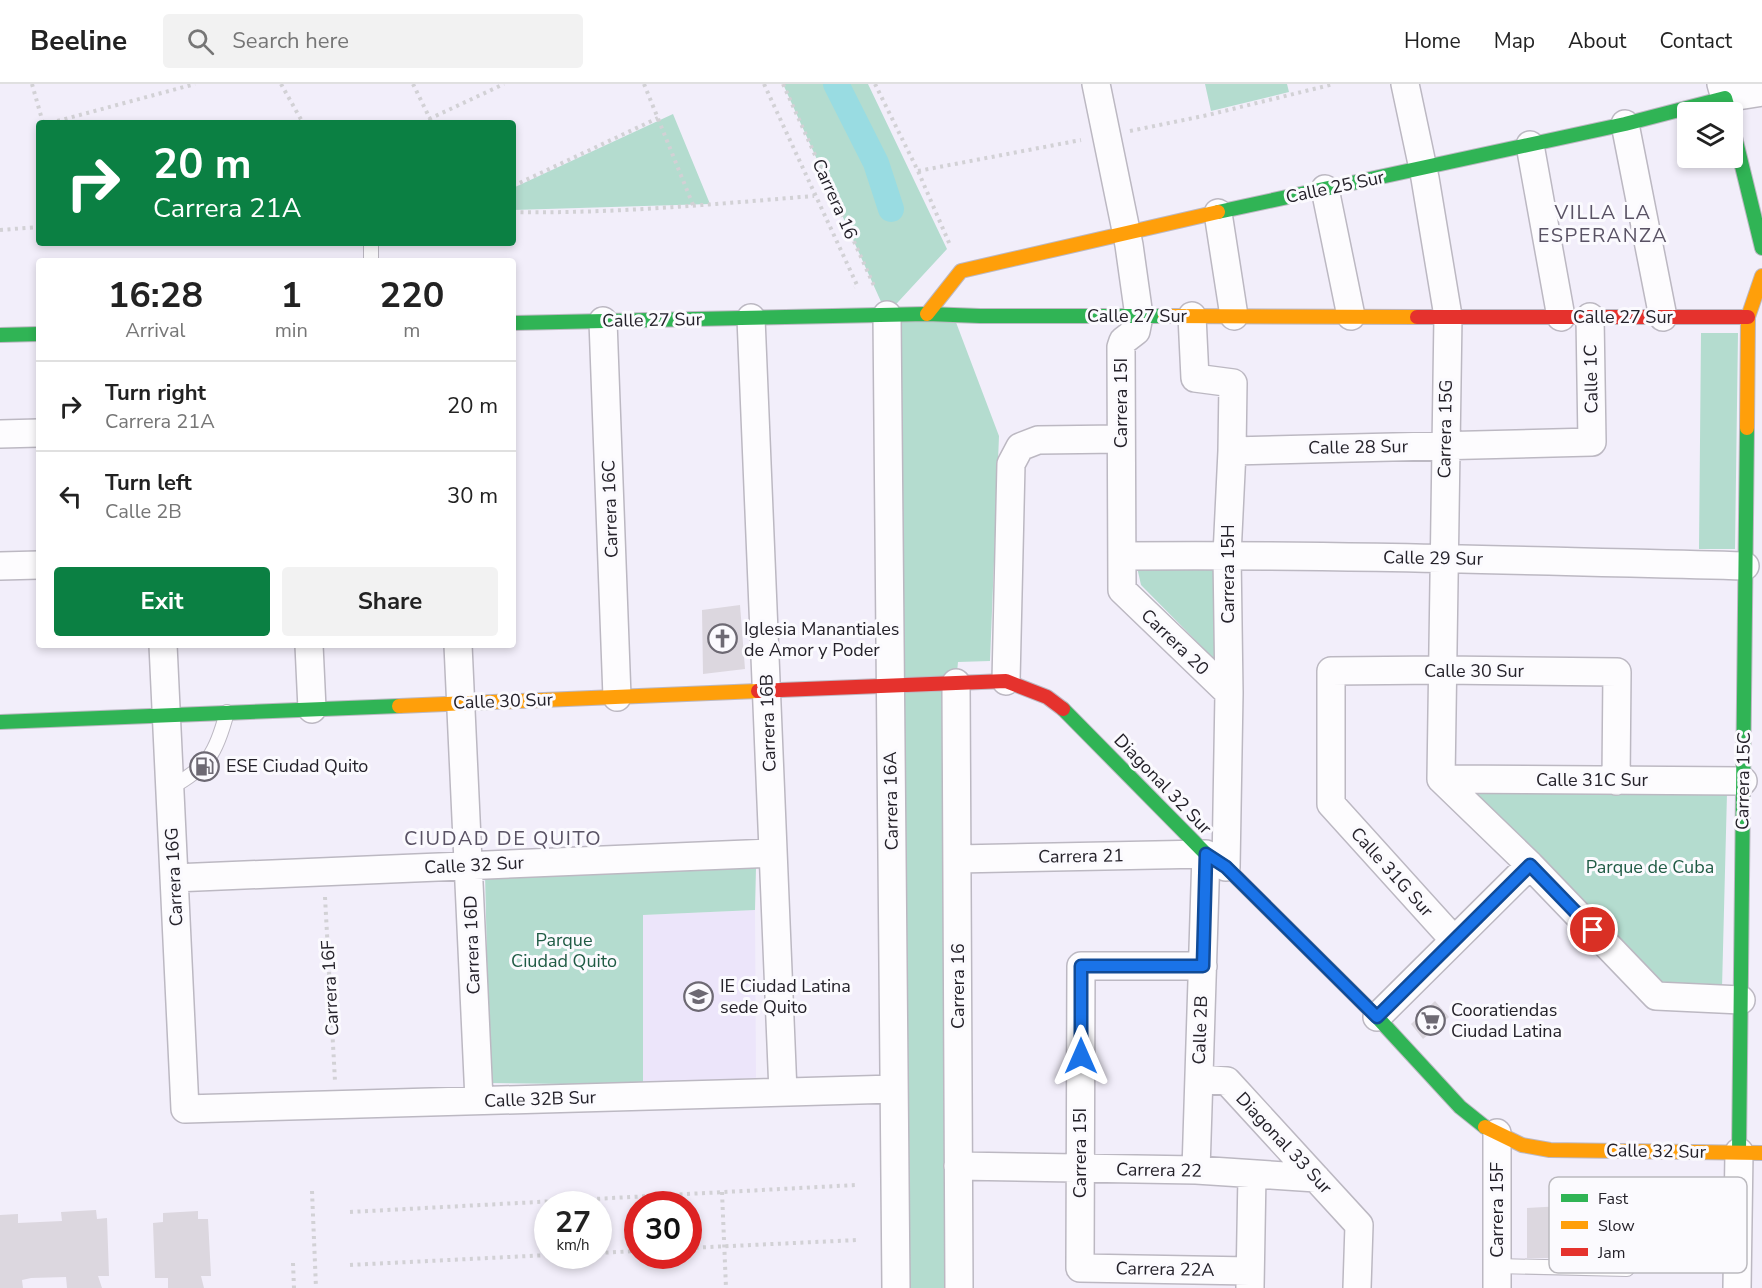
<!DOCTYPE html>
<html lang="en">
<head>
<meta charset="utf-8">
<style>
	:root { --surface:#fff; --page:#f2f2f2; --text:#222; --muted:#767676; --line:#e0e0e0; --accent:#0b8043 }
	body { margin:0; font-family:"Nunito Sans",sans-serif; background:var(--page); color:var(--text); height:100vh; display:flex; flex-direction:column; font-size:22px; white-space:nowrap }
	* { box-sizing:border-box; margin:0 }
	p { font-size:20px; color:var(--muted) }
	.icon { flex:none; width:33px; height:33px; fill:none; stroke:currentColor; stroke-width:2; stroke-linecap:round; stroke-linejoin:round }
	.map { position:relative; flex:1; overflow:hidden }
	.side { position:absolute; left:36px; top:174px; width:480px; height:390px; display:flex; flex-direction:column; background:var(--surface); border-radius:6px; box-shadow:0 3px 9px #0003 }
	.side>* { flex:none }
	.top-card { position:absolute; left:36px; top:36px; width:480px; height:126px; border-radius:6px; box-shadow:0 3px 9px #0003; background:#0b8043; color:#fff; overflow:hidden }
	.controls { position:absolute; left:1677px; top:18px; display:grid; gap:12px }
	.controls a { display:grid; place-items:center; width:66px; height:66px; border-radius:6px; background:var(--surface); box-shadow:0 3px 9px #0003; font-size:30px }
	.speed { position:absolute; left:534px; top:1107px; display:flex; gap:12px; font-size:30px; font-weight:700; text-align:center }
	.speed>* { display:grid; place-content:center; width:78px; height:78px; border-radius:50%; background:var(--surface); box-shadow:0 3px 9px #0003; line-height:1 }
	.speed small { font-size:15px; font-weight:400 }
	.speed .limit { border:9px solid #d22; background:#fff; color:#111 }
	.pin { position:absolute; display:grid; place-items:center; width:51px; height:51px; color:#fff; margin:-26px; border:3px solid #fff; border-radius:50%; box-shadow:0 2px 6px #0007 }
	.me { position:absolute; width:66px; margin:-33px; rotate:0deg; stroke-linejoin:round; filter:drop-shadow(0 0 4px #0008) }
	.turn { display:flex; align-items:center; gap:21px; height:126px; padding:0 18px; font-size:27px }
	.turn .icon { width:78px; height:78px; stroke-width:2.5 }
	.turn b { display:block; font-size:42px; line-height:51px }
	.eta { display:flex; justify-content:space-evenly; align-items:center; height:102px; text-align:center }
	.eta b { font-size:36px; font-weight:700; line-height:42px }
	.cta { display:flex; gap:12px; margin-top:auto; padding:12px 18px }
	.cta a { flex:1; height:69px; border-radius:6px; background:var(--accent); color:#fff; font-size:24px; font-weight:700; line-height:69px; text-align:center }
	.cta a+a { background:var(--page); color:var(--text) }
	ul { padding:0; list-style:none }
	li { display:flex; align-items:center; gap:18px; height:90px; padding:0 18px; border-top:2px solid var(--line) }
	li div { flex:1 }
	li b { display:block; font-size:22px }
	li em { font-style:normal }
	header { display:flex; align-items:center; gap:36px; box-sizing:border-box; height:84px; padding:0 30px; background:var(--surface); border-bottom:2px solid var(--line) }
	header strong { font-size:28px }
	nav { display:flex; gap:33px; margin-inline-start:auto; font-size:21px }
	.search { width:420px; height:54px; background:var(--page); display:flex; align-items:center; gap:15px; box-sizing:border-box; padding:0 21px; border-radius:6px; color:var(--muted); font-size:22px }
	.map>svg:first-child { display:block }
	.built { fill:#ece5fa }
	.green { fill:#b4dccf }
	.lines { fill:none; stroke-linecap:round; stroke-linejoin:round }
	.canal { stroke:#99dce2; stroke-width:26 }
	.building { fill:#dcd7df }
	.lane-casing { stroke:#bcb8c2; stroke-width:16 }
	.street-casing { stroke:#bcb8c2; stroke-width:30 }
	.fast-casing { stroke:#bcb8c2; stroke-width:16 }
	.slow-casing { stroke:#bcb8c2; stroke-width:16 }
	.jam-casing { stroke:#bcb8c2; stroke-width:16 }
	.path { stroke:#d2d1d5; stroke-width:4; stroke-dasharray:3 4.5; stroke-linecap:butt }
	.lane { stroke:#fdfcfe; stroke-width:14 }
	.street { stroke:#fdfcfe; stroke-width:27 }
	.fast { stroke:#30b455; stroke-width:14 }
	.slow { stroke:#ff9f0a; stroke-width:14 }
	.jam { stroke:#e5322d; stroke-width:14 }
	.route-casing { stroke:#114b97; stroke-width:15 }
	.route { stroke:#1a73e8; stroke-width:10 }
	.labels { text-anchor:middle; stroke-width:6; stroke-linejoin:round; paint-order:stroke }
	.street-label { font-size:18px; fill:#25222a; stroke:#fbfafe }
	.poi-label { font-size:18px; fill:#25222a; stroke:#fbfafe; text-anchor:start }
	.park-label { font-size:18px; fill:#1f5b44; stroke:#fbfafe }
	.neighbourhood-label { font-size:20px; letter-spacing:1.5px; fill:#595264; stroke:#fbfafe }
	.key { fill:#fbfafe; stroke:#bbb9be; stroke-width:1.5 }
	.key-label { font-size:16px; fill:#25222a }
</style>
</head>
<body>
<header>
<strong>Beeline</strong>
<div class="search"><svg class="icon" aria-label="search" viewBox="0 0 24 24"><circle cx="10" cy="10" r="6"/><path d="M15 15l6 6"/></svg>Search here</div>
<nav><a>Home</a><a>Map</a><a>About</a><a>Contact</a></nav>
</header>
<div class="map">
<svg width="1762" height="1204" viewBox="0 0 1762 1204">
	<rect width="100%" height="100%" fill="#f2eefa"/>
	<path class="built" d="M 755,826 L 756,994 L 643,1001 L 643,831 Z"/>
	<path class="green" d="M 783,0 L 868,0 L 947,165 L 887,230 L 954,233 L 999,352 L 990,577 L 958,578 L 956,599 L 959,1204 L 903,1204 L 887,231 Z
		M 1205,0 L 1287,0 L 1289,8 L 1211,27 Z
		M 673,30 L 710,120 L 513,126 L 513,104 Z
		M 1701,249 L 1738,249 L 1735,465 L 1699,465 Z
		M 1137,483 L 1215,485 L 1219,580 L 1141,501 Z
		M 1468,703 L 1727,709 L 1722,904 L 1662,904 Z
		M 756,784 L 755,826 L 643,831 L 643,1001 L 490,999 L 485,790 Z"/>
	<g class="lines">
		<path class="canal" d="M 836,0 L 876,79 L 891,125"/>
	</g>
	<path class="building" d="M 740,521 L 745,585 L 703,590 L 702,526 Z
		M 1435,917 L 1449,933 L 1423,955 L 1411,940 Z
		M 1663,1101 L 1664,1122 L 1651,1124 L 1645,1174 L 1527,1174 L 1527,1124 L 1614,1119 L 1613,1103 Z
		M 96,1126 L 97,1135 L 107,1134 L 109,1192 L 98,1192 L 102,1204 L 67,1204 L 66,1193 L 31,1194 L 22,1196 L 23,1204 L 0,1204 L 0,1131 L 18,1130 L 18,1139 L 62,1137 L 61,1128 Z
		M 198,1127 L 198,1135 L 208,1135 L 211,1192 L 201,1192 L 204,1204 L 168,1204 L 168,1194 L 155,1194 L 153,1139 L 163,1138 L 163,1129 Z"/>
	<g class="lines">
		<defs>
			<path id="lane" d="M 371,159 L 371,177
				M 170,704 C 208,683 216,670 227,628
				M 1497,1182 L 1627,1185"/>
			<path id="street" d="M 1096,0 L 1129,161 L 1139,232 L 1136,247 L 1123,257 L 1121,263 L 1122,506 L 1229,609
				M 1405,0 L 1425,94 L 1448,232 L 1441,695
				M 1721,0 L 1725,14 L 1762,8
				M 1625,40 L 1663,233
				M 1530,61 L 1561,233
				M 1325,105 L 1351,232
				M 1218,129 L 1234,232
				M 887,231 L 896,1204
				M 1192,232 L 1195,294 L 1233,299 L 1232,367 L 1227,471 L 1229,609 L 1226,783
				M 751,234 L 783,1008
				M 603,237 L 617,613
				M 0,350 L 39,349
				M 1232,367 L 1592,358 L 1590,233
				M 1122,472 C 1330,470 1537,477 1745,482
				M 0,482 L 39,481
				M 163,561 L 185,1025 L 894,1005
				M 309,561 L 312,625
				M 458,561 L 479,1016
				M 1006,597 L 1011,380 L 1020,363 L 1038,356 L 1121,355
				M 956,599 L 959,1204
				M 1441,695 L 1530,781 L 1656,912 L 1741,916
				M 1441,695 L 1743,697
				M 957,775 L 1206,770 L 1196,1086
				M 174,794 L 773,769
				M 1454,856 L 1331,720 L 1331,587 L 1442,586 L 1617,588 L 1616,697
				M 1203,882 L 1081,882 L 1080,1184 L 1250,1187
				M 1377,933 L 1530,781
				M 1199,995 L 1227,997 L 1359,1141 L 1357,1204
				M 1497,1049 L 1497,1204
				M 958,1082 L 1196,1086 L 1316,1094
				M 1250,1203 L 1252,1090
				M 1737,1204 L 1739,1068"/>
			<path id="fast" d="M 1732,41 L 1762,164
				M 1218,128 L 1625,40 L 1725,14 L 1729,28
				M 513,239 L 927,230 L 980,232 L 1165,232
				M 0,251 L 39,250
				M 1063,625 L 1206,770 L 1226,783 L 1377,933 L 1460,1023 L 1485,1043
				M 0,638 L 399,622
				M 1739,1068 L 1747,344"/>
			<path id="slow" d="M 927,230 L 961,187 L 1218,128
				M 1165,232 L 1417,233
				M 1747,344 L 1748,233 L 1762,192
				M 399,622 L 758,607
				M 1485,1043 L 1522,1061 L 1550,1066 L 1762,1069"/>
			<path id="jam" d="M 1417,233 L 1748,233
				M 758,607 L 1006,597 L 1047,613 L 1063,625"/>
		</defs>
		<use href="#lane" class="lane-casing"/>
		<use href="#street" class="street-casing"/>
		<use href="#fast" class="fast-casing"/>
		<use href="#slow" class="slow-casing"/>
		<use href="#jam" class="jam-casing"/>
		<path class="path" d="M 32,0 L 43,39
			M 281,0 L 303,39
			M 413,0 L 432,39
			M 644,0 L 693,121
			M 764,0 L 857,201 L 854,203
			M 783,0 L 875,204
			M 875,0 L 918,87 L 950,161
			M 429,35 L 504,0
			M 50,39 L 195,0
			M 1130,47 L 1208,31 L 1334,0
			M 918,87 L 1081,56
			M 513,102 L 658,34
			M 513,128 C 613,130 714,120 814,112
			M 0,146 L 39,143
			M 325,813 L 335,997
			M 312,1107 L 316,1204
			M 722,1108 L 726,1204
			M 350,1128 L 856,1101
			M 688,1164 L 858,1156
			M 598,1169 L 638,1167
			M 293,1179 L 294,1204
			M 350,1181 L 548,1171"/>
		<use href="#lane" class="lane"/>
		<use href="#street" class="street"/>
		<use href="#fast" class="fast"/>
		<use href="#slow" class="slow"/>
		<use href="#jam" class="jam"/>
	</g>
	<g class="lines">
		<defs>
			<path id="route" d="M 1081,972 L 1081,882 L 1203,882 L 1206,770 L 1226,783 L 1377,933 L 1530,781 L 1593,846"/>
		</defs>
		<use href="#route" class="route-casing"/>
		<use href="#route" class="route"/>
	</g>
	<defs>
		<symbol id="church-ring" viewBox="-11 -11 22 22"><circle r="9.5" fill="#fbfafe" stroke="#6d6973" stroke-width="1.5"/><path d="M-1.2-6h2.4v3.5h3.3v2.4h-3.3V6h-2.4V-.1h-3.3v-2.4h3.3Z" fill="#6d6973"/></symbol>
		<symbol id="fuel-ring" viewBox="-11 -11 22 22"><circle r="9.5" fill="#fbfafe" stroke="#6d6973" stroke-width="1.5"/><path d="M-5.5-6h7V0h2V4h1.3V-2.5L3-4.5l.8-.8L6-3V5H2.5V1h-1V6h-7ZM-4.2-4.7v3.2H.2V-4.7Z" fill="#6d6973"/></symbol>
		<symbol id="school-ring" viewBox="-11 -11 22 22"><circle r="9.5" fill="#fbfafe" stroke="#6d6973" stroke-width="1.5"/><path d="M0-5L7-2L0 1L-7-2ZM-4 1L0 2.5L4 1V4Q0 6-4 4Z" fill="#6d6973"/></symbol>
		<symbol id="supermarket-ring" viewBox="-11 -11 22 22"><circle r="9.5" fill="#fbfafe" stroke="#6d6973" stroke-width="1.5"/><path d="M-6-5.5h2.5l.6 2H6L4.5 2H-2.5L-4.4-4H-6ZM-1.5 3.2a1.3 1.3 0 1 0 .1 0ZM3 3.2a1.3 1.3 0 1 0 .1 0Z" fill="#6d6973"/></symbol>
	</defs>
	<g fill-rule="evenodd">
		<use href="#church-ring" x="706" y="538" width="33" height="33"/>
		<use href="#fuel-ring" x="188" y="666" width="33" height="33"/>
		<use href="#school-ring" x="682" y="896" width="33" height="33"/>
		<use href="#supermarket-ring" x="1414" y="920" width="33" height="33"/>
	</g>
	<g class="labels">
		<g class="street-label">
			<text transform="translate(1335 103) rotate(-12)" y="6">Calle 25 Sur</text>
			<text transform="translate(835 115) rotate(66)" y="6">Carrera 16</text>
			<text x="1137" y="238">Calle 27 Sur</text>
			<text x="1623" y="239">Calle 27 Sur</text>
			<text transform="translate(652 236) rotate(-1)" y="6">Calle 27 Sur</text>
			<text transform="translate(1591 295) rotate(-91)" y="6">Calle 1C</text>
			<text transform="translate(1121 319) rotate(-90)" y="6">Carrera 15I</text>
			<text transform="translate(1445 345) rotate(-89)" y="6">Carrera 15G</text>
			<text transform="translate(1358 363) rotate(-1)" y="6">Calle 28 Sur</text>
			<text transform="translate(610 425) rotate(-92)" y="6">Carrera 16C</text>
			<text transform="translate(1433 474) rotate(1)" y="6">Calle 29 Sur</text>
			<text transform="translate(1228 490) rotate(-90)" y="6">Carrera 15H</text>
			<text transform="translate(1175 558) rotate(44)" y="6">Carrera 20</text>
			<text x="1474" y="593">Calle 30 Sur</text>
			<text transform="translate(503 617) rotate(-2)" y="6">Calle 30 Sur</text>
			<text transform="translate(768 639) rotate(-92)" y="6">Carrera 16B</text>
			<text x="1592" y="702">Calle 31C Sur</text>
			<text transform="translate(1743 697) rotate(-89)" y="6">Carrera 15C</text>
			<text transform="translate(1163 700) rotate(46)" y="6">Diagonal 32 Sur</text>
			<text transform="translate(891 717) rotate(-91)" y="6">Carrera 16A</text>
			<text transform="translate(1081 772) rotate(-1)" y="6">Carrera 21</text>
			<text transform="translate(474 781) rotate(-3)" y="6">Calle 32 Sur</text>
			<text transform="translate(1392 788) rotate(48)" y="6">Calle 31G Sur</text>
			<text transform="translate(174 793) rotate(-93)" y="6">Carrera 16G</text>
			<text transform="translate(472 861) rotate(-92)" y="6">Carrera 16D</text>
			<text transform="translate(958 902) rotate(-90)" y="6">Carrera 16</text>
			<text transform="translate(330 904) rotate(-93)" y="6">Carrera 16F</text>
			<text transform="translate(1200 946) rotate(-88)" y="6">Calle 2B</text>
			<text transform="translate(540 1015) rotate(-2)" y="6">Calle 32B Sur</text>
			<text transform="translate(1284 1059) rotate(47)" y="6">Diagonal 33 Sur</text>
			<text transform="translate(1656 1067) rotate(1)" y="6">Calle 32 Sur</text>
			<text transform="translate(1080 1069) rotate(-90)" y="6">Carrera 15I</text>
			<text transform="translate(1159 1086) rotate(1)" y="6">Carrera 22</text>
			<text transform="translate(1497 1126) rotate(-90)" y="6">Carrera 15F</text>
			<text transform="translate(1165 1185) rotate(1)" y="6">Carrera 22A</text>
		</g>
		<g class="poi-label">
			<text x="744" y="551">Iglesia Manantiales<tspan x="744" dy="21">de Amor y Poder</tspan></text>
			<text x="226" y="688">ESE Ciudad Quito</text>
			<text x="720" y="908">IE Ciudad Latina<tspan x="720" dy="21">sede Quito</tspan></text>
			<text x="1451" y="932">Cooratiendas<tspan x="1451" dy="21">Ciudad Latina</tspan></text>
		</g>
		<g class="park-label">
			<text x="1650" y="789">Parque de Cuba</text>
			<text x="564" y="862">Parque<tspan x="564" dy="21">Ciudad Quito</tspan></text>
		</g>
		<g class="neighbourhood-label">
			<text x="1603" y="135">VILLA LA<tspan x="1603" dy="23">ESPERANZA</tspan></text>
			<text x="503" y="761">CIUDAD DE QUITO</text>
		</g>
	</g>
	<rect x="1549" y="1093" width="198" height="96" rx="9" class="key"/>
	<rect x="1561" y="1110" width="27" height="8" fill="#30b455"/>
	<rect x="1561" y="1137" width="27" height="8" fill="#ff9f0a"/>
	<rect x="1561" y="1164" width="27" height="8" fill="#e5322d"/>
	<g class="key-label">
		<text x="1598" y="1120">Fast</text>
		<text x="1598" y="1147">Slow</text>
		<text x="1598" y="1174">Jam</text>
	</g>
</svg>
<div class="controls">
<a><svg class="icon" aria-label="layers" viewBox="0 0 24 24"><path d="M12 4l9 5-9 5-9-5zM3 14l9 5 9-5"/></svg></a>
</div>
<div class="speed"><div>27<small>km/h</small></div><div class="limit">30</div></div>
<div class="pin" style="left:1593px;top:846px;background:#d93025"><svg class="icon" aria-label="arrive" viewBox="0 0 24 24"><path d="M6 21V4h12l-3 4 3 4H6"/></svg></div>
<svg class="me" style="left:1081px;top:972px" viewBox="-20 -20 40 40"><path d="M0-17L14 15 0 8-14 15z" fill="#1a73e8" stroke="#fff" stroke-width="4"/></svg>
<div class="top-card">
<div class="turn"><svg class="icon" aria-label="right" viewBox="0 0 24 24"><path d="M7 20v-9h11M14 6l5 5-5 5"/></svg><div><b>20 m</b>Carrera 21A</div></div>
</div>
<section class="side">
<div class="eta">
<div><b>16:28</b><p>Arrival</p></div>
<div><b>1</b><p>min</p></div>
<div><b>220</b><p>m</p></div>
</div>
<ul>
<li><svg class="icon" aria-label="right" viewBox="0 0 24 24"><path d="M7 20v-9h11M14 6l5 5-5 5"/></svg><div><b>Turn right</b><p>Carrera 21A</p></div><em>20 m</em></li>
<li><svg class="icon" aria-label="left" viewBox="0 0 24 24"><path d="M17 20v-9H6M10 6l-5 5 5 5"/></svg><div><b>Turn left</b><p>Calle 2B</p></div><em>30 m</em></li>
</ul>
<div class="cta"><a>Exit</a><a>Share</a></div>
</section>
</div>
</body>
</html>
